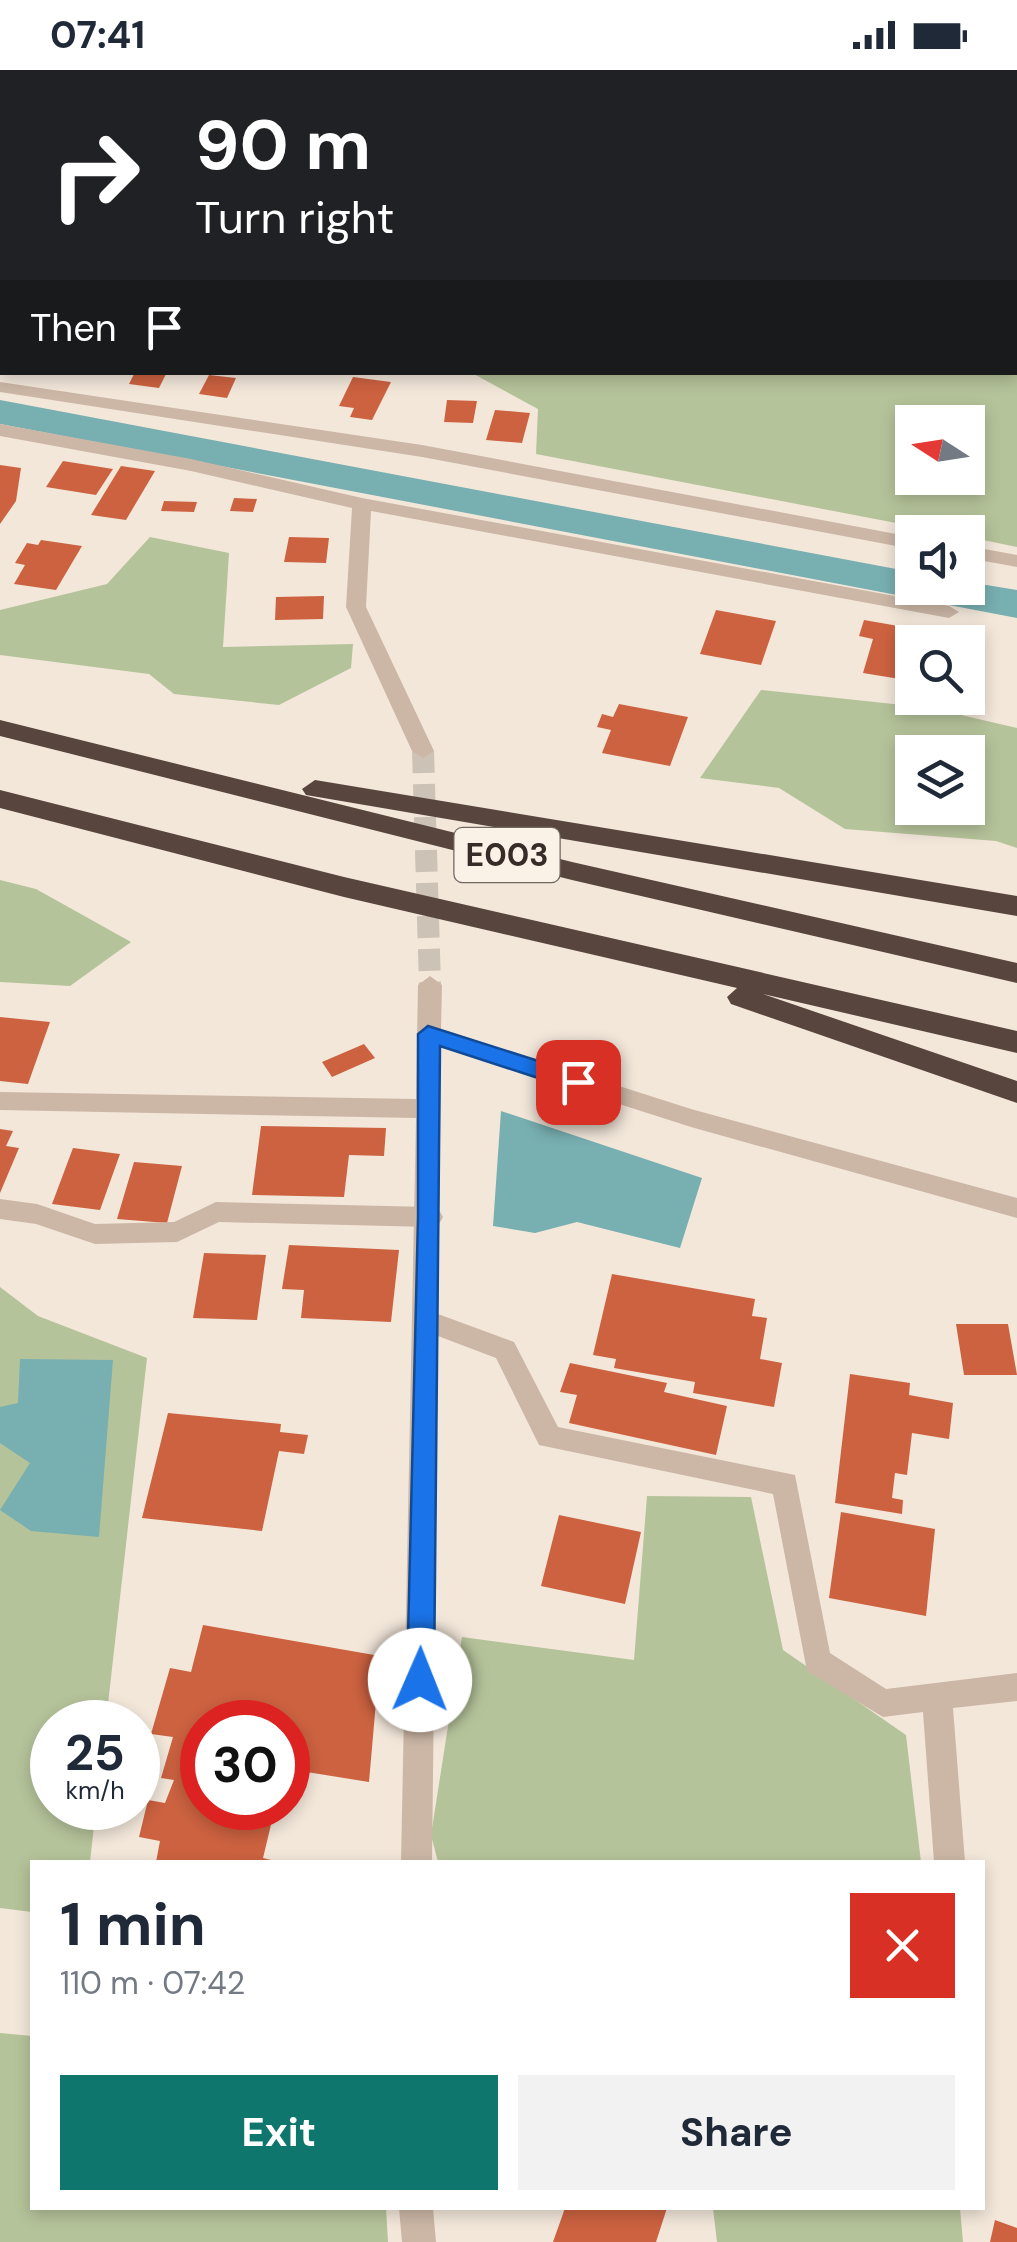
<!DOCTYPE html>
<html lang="en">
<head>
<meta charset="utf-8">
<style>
	:root { --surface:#fff; --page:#f2f2f3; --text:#1f2937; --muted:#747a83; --accent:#0f766e }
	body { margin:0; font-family:"DM Sans",sans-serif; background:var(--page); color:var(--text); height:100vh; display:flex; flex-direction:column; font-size:38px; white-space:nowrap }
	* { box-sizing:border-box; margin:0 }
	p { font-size:32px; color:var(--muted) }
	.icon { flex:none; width:55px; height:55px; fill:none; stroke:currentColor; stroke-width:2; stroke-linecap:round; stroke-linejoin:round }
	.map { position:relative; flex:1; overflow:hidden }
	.side { position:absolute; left:30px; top:1790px; width:955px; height:350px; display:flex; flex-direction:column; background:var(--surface); border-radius:0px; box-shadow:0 5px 15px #0003 }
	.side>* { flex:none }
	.banner { position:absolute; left:0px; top:0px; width:1018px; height:305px; box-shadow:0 5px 15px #0003; background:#202124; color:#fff; overflow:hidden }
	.needle { width:65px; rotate:282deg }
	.fabs { position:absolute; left:895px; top:335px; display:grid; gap:20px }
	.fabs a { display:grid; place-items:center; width:90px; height:90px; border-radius:0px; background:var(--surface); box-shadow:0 5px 15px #0003; font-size:50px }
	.speed { position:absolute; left:30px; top:1630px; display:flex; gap:20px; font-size:50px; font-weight:700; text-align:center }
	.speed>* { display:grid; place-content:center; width:130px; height:130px; border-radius:50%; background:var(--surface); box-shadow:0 5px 15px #0003; line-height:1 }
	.speed small { font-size:25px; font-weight:400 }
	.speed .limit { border:15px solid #d22; background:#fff; color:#111 }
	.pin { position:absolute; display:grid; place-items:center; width:85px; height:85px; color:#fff; margin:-42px; border-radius:20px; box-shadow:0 5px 15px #0006 }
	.me { position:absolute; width:110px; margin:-55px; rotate:1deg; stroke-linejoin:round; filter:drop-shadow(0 0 8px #0008) }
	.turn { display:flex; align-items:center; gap:35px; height:210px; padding:0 30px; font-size:45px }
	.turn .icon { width:130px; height:130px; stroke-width:2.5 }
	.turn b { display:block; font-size:70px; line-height:85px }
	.then { display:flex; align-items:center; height:95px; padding:0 30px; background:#0003; gap:20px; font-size:38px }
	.round { display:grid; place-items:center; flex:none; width:105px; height:105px; border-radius:0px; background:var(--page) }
	.head { display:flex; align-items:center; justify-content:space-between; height:170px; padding:0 30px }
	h1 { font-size:60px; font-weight:700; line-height:75px }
	.cta { display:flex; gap:20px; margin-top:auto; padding:20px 30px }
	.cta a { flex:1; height:115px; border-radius:0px; background:var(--accent); color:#fff; font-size:40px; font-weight:700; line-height:115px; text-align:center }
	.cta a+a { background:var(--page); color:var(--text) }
	.status { display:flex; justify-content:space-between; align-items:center; height:70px; padding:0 50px; background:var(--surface); direction:ltr }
	.status svg { height:28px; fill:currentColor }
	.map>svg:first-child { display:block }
	.green { fill:#b5c39a; fill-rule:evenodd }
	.water { fill:#78afb1 }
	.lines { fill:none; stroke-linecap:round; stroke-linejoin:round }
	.canal { fill:#78afb1; fill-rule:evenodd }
	.building { fill:#cc6240 }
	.minor-tunnel { stroke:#cdc2b6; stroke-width:22; stroke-dasharray:22 11; stroke-linecap:butt }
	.service { fill:#ccb7a6; fill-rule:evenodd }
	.minor { fill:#ccb7a6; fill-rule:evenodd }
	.motorway { fill:#58463e; fill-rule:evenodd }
	.route { fill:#1a73e8; stroke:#114b97; stroke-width:2.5 }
	.labels { text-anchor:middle; stroke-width:8; stroke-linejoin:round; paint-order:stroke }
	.shield { fill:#faf1e7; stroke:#726761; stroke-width:2.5 }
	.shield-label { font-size:32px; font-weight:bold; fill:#372c27 }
</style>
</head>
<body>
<div class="status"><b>07:41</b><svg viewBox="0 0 49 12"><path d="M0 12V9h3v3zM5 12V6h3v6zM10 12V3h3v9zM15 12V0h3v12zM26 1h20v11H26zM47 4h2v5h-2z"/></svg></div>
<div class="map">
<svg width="1017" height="2172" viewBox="0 0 1017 2172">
	<rect width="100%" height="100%" fill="#f3e7da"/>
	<path class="green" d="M 629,0 L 1017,0 L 1017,477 L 968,467 L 968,462 L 943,462 L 536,384 L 538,339 L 472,303 L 1015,302 L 1015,2 ZM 968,352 L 968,408 L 912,408 L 912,352 Z
		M 150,467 L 229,483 L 223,577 L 353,574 L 351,598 L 279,635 L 174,624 L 149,604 L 0,585 L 0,540 L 107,514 Z
		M 761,620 L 931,638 L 1017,658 L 1017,778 L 996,771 L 845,759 L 779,718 L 700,708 ZM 968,682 L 968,738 L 912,738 L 912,682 Z
		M 0,810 L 36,819 L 131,872 L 70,916 L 0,912 Z
		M 0,1217 L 38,1246 L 147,1288 L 106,1652 L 52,1652 L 52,1738 L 96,1738 L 90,1792 L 32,1792 L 32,1842 L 0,1838 Z
		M 647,1426 L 751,1427 L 783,1580 L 906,1665 L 921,1792 L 438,1792 L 431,1765 L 462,1567 L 634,1590 Z
		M 0,1963 L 32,1966 L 32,2138 L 386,2138 L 388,2172 L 0,2172 Z
		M 713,2138 L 960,2138 L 963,2172 L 717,2172 Z"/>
	<path class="water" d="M 501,1041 L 702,1108 L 680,1178 L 577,1152 L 535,1163 L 493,1156 Z
		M 20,1289 L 113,1290 L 99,1467 L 31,1461 L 0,1440 L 30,1393 L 0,1373 L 0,1337 L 18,1333 Z"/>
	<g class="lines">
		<path class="canal" d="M 0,330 L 912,502 L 912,518 L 968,518 L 968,512 L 1017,520 L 1017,548 L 0,354 Z"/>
	</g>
	<path class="building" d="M 135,302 L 167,302 L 159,318 L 129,314 Z
		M 209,305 L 236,308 L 227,328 L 199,324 Z
		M 353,307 L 391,312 L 372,350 L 350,347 L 354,338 L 339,336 Z
		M 447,330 L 477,331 L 473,353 L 444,352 Z
		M 495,340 L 530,343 L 522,373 L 486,370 Z
		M 63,391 L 113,399 L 96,425 L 46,417 Z
		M 0,395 L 21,398 L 16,431 L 0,454 Z
		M 121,396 L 155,401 L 126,450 L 91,445 Z
		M 234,428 L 257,429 L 253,442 L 230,441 Z
		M 164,431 L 197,432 L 194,442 L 161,441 Z
		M 289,467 L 329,468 L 326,493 L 284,492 Z
		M 41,470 L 82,476 L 56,520 L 14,514 L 25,495 L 15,493 L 27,473 L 38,475 Z
		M 324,526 L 323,549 L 275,550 L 276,527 Z
		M 716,540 L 776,551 L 761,595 L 700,584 Z
		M 864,550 L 944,564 L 942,572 L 912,572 L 912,611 L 863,603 L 873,569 L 859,566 Z
		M 619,634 L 688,647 L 670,696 L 602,683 L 611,660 L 597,657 L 602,644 L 613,647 Z
		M 0,947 L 50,952 L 28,1014 L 0,1011 Z
		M 364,974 L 375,988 L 332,1007 L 322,992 Z
		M 261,1056 L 386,1058 L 384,1086 L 349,1085 L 344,1127 L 252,1125 Z
		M 0,1059 L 13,1061 L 6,1076 L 19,1078 L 0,1123 Z
		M 73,1078 L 120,1084 L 100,1140 L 52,1134 Z
		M 134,1092 L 182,1096 L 167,1153 L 117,1149 Z
		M 289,1175 L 399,1180 L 391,1252 L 301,1248 L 304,1220 L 282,1219 Z
		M 204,1183 L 266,1185 L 257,1250 L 193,1248 Z
		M 612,1204 L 755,1229 L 752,1246 L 767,1248 L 760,1289 L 782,1293 L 774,1337 L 693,1323 L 695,1312 L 614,1298 L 616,1289 L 593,1285 Z
		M 956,1254 L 1008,1254 L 1017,1305 L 964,1305 Z
		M 570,1293 L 667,1313 L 664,1322 L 727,1336 L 716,1385 L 569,1353 L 577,1325 L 560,1322 Z
		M 850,1304 L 910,1313 L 909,1325 L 953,1333 L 949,1369 L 912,1363 L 907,1405 L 895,1403 L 892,1428 L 903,1430 L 902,1444 L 835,1433 Z
		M 168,1343 L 281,1354 L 280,1362 L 308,1365 L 304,1384 L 279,1381 L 262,1461 L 142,1448 Z
		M 841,1442 L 935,1459 L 926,1546 L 829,1528 Z
		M 559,1445 L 641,1462 L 625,1534 L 541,1516 Z
		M 203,1555 L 380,1586 L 369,1712 L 288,1699 L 288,1652 L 202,1652 L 202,1738 L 275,1738 L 263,1788 L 279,1792 L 156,1792 L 160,1771 L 139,1767 L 148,1730 L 165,1733 L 174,1710 L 161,1708 L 173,1667 L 151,1664 L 170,1598 L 191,1602 Z
		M 565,2138 L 667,2138 L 656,2172 L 553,2172 Z
		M 995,2150 L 1017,2158 L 1017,2172 L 990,2172 Z"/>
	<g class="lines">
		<path class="minor-tunnel" d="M 423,681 L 430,915"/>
		<path class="service" d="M 0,1129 L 37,1134 L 95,1154 L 174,1152 L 216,1132 L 430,1137 L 439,1140 L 443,1147 L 439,1154 L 430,1157 L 219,1152 L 177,1172 L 95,1174 L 36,1154 L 0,1149 Z"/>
		<path class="minor" d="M 0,312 L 422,375 L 912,467 L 912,479 L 422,387 L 0,322 Z
			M 0,354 L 191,389 L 362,428 L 949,536 L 959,542 L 949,548 L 371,441 L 366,537 L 434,681 L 423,688 L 412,681 L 346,537 L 352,438 L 191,401 L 0,366 Z
			M 968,476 L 1017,485 L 1017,497 L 968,488 Z
			M 430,906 L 442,915 L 441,959 L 691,1039 L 1017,1128 L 1017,1148 L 691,1057 L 441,977 L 438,1244 L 514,1272 L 558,1357 L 795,1405 L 830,1583 L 886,1619 L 1017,1603 L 1017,1631 L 953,1638 L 965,1792 L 934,1792 L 923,1642 L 883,1647 L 807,1601 L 773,1424 L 539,1375 L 496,1288 L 438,1266 L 432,1792 L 401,1792 L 416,1048 L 0,1040 L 0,1022 L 416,1029 L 418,915 Z
			M 399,2138 L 433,2138 L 436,2172 L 402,2172 Z"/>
		<path class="motorway" d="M 0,650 L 572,792 L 1017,893 L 1017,913 L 572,810 L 0,666 Z
			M 315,710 L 1017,826 L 1017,846 L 306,725 L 302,719 Z
			M 0,720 L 344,807 L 1017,961 L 1017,983 L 763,924 L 1017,1011 L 1017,1033 L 731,934 L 727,927 L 737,918 L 344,827 L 0,738 Z"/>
	</g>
	<path class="route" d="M 428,956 L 586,1006 L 589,1012 L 578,1021 L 440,976 L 434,1610 L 430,1619 L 420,1623 L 411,1619 L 407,1610 L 418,1147 L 418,964 Z"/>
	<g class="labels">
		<rect class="shield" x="454.5" y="758" width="105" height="54" rx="8"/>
		<g class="shield-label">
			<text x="507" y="796">E003</text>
		</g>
	</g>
</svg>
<div class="fabs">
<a><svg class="needle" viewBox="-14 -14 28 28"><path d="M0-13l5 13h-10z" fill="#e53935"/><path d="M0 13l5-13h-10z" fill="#747a83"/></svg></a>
<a><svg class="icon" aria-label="sound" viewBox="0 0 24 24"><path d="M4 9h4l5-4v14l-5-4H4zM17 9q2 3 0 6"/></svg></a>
<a><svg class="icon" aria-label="search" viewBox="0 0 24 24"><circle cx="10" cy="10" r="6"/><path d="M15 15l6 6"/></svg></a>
<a><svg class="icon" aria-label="layers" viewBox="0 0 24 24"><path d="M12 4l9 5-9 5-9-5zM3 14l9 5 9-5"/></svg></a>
</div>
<div class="speed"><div>25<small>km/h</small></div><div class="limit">30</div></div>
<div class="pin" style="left:578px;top:1012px;background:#d93025"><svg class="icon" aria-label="arrive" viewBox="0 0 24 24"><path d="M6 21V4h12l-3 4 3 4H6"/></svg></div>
<svg class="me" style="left:420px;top:1610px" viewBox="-20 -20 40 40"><circle r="19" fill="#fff"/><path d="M0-13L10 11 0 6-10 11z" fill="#1a73e8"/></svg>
<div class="banner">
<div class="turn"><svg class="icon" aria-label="right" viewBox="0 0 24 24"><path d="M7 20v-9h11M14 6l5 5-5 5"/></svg><div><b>90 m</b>Turn right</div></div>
<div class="then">Then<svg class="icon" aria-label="arrive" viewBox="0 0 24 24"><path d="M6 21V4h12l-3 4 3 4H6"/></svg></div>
</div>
<section class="side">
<div class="head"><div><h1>1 min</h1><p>110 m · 07:42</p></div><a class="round" style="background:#d93025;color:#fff"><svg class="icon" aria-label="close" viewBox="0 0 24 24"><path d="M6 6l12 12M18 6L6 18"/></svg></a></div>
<div class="cta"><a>Exit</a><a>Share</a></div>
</section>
</div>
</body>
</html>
